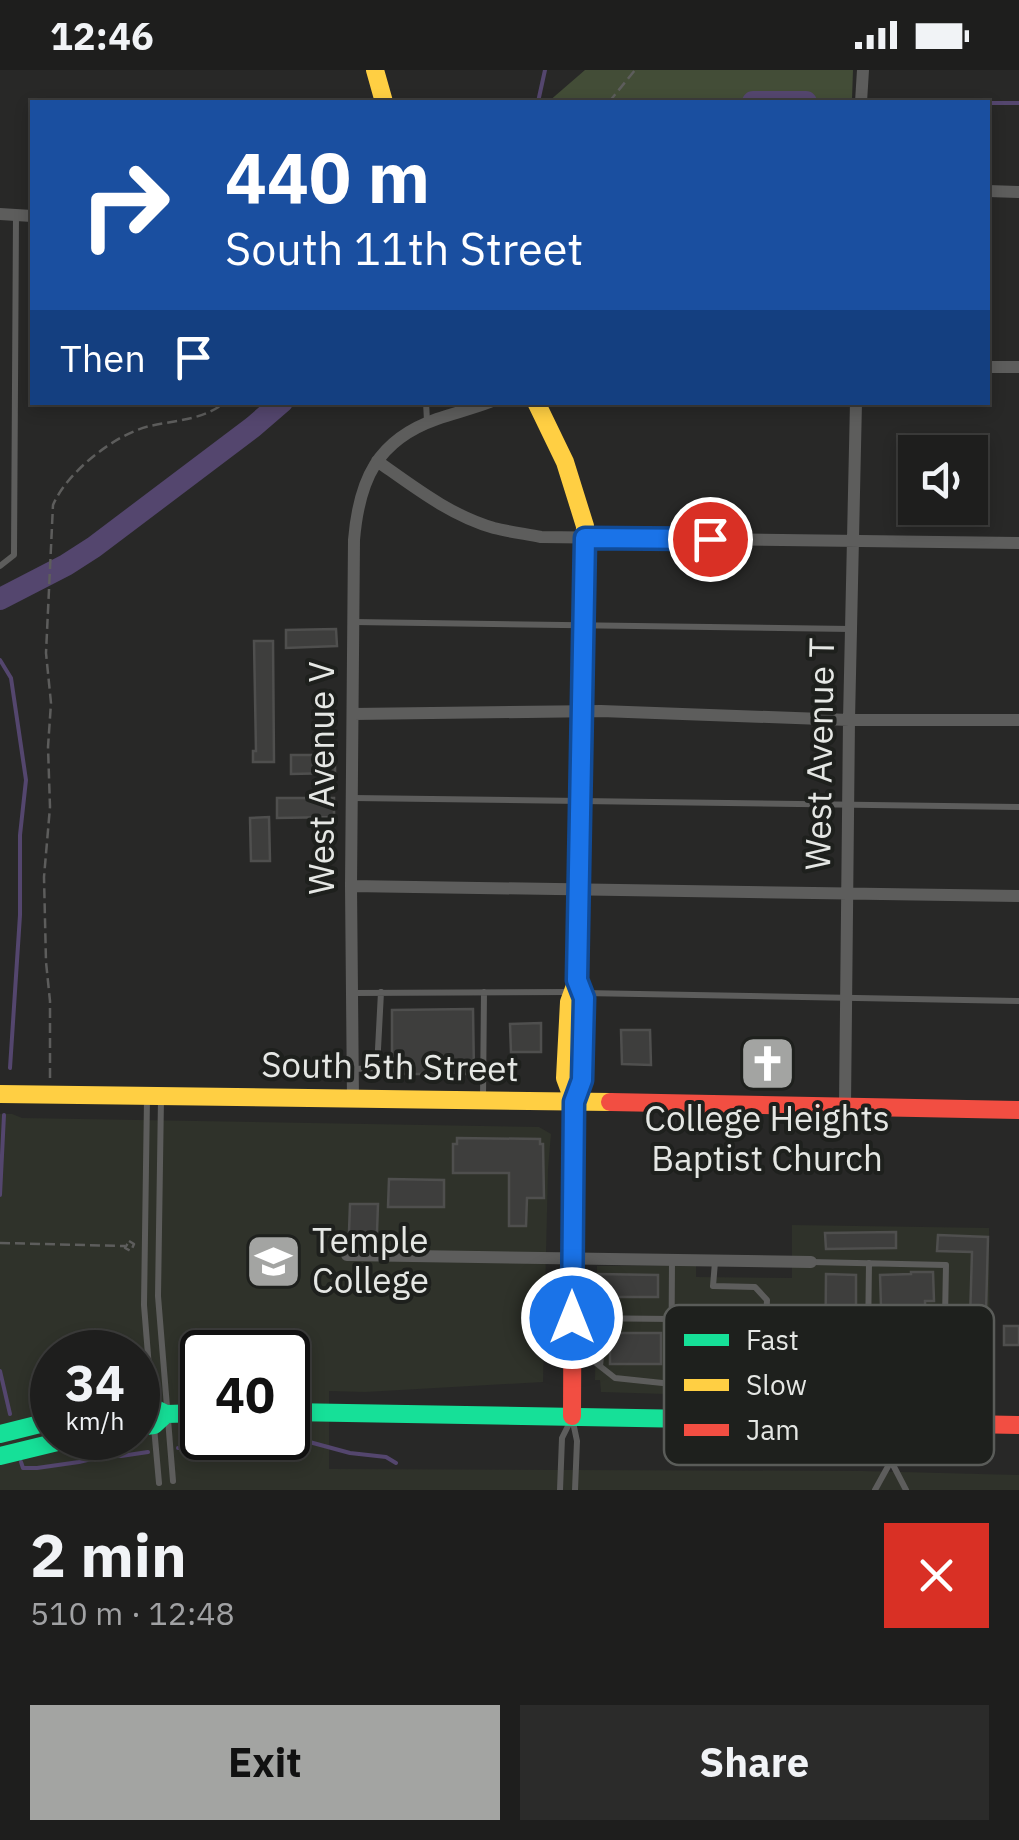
<!DOCTYPE html>
<html lang="en">
<head>
<meta charset="utf-8">
<style>
	:root { --surface:#1e1e1d; --page:#2b2b2a; --text:#f1f3f6; --muted:#a1a2a4; --line:#3c3c3b; --accent:#a3a4a2 }
	body { margin:0; font-family:"IBM Plex Sans",sans-serif; background:var(--page); color:var(--text); height:100vh; display:flex; flex-direction:column; font-size:38px; white-space:nowrap }
	* { box-sizing:border-box; margin:0 }
	p { font-size:32px; color:var(--muted) }
	.icon { flex:none; width:55px; height:55px; fill:none; stroke:currentColor; stroke-width:2; stroke-linecap:round; stroke-linejoin:round }
	.map { position:relative; height:1420px; overflow:hidden }
	.panel { display:flex; flex-direction:column; background:var(--surface); flex:1 }
	.panel>* { flex:none }
	.hud { position:absolute; left:30px; top:30px; width:960px; height:305px; border-radius:0px; box-shadow:0 5px 15px #0003,0 0 0 2px var(--line); background:#1a4fa0; color:#fff; overflow:hidden }
	.fabs { position:absolute; left:898px; top:365px; display:grid; gap:20px }
	.fabs a { display:grid; place-items:center; width:90px; height:90px; border-radius:0px; background:var(--surface); box-shadow:0 5px 15px #0003,0 0 0 2px var(--line); font-size:50px }
	.speed { position:absolute; left:30px; top:1260px; display:flex; gap:20px; font-size:50px; font-weight:700; text-align:center }
	.speed>* { display:grid; place-content:center; width:130px; height:130px; border-radius:50%; background:var(--surface); box-shadow:0 5px 15px #0003,0 0 0 2px var(--line); line-height:1 }
	.speed small { font-size:25px; font-weight:400 }
	.speed .limit { border:5px solid #111; border-radius:15px; background:#fff; color:#111 }
	.pin { position:absolute; display:grid; place-items:center; width:85px; height:85px; color:#fff; margin:-42px; border:5px solid #fff; border-radius:50%; box-shadow:0 2px 10px #0007 }
	.me { position:absolute; width:110px; margin:-55px; rotate:0deg; stroke-linejoin:round; filter:drop-shadow(0 0 8px #0008) }
	.turn { display:flex; align-items:center; gap:35px; height:210px; padding:0 30px; font-size:45px }
	.turn .icon { width:130px; height:130px; stroke-width:2.5 }
	.turn b { display:block; font-size:70px; line-height:85px }
	.then { display:flex; align-items:center; height:95px; padding:0 30px; background:#0003; gap:20px; font-size:38px }
	.round { display:grid; place-items:center; flex:none; width:105px; height:105px; border-radius:0px; background:var(--page) }
	.overview { display:flex; align-items:center; justify-content:space-between; height:170px; padding:0 30px }
	h1 { font-size:60px; font-weight:700; line-height:75px }
	.cta { display:flex; gap:20px; margin-top:auto; padding:20px 30px }
	.cta a { flex:1; height:115px; border-radius:0px; background:var(--accent); color:#111; font-size:40px; font-weight:700; line-height:115px; text-align:center }
	.cta a+a { background:var(--page); color:var(--text) }
	.status { display:flex; justify-content:space-between; align-items:center; height:70px; padding:0 50px; background:var(--surface); direction:ltr }
	.status svg { height:28px; fill:currentColor }
	.map>svg:first-child { display:block }
	.built { fill:#2f322a; fill-rule:evenodd }
	.green { fill:#434d37 }
	.lines { fill:none; stroke-linecap:round; stroke-linejoin:round }
	.stream { stroke:#54466e; stroke-width:4 }
	.river { stroke:#54466e; stroke-width:22 }
	.building { fill:#3e3e3d; stroke:#4f4f4e; stroke-width:2.5 }
	.path { stroke:#5d5d5c; stroke-width:2.5; stroke-dasharray:10 5; stroke-linecap:butt }
	.lane { stroke:#5d5d5c; stroke-width:6 }
	.street { stroke:#5d5d5c; stroke-width:12 }
	.fast { stroke:#16e098; stroke-width:18 }
	.slow { stroke:#ffcf43; stroke-width:18 }
	.jam { stroke:#f24e42; stroke-width:18 }
	.route-casing { stroke:#114b97; stroke-width:25 }
	.route { stroke:#1a73e8; stroke-width:18 }
	.labels { text-anchor:middle; stroke-width:8; stroke-linejoin:round; paint-order:stroke }
	.street-label { font-size:35px; fill:#e5e7e4; stroke:#1e201d }
	.poi-label { font-size:35px; fill:#e5e7e4; stroke:#1e201d }
	.key { fill:#1e201d; stroke:#5a5c59; stroke-width:2.5 }
	.key-label { font-size:28px; fill:#e5e7e4 }
</style>
</head>
<body>
<div class="status"><b>12:46</b><svg viewBox="0 0 49 12"><path d="M0 12V9h3v3zM5 12V6h3v6zM10 12V3h3v9zM15 12V0h3v12zM26 1h20v11H26zM47 4h2v5h-2z"/></svg></div>
<div class="map">
<svg width="1019" height="1420" viewBox="0 0 1019 1420">
	<rect width="100%" height="100%" fill="#282827"/>
	<path class="built" d="M 0,1044 L 12,1044 L 22,1048 L 539,1057 L 551,1064 L 548,1099 L 543,1312 L 365,1322 L 329,1321 L 329,1399 L 863,1401 L 1019,1405 L 1019,1420 L 0,1420 ZM 52,1282 L 138,1282 L 138,1368 L 52,1368 ZM 202,1282 L 288,1282 L 288,1368 L 202,1368 Z
		M 792,1155 L 989,1158 L 990,1327 L 794,1328 L 601,1322 L 600,1310 L 595,1310 L 597,1196 L 696,1195 L 696,1207 L 792,1208 Z"/>
	<path class="green" d="M 585,0 L 853,0 L 852,29 L 756,28 L 738,32 L 548,32 Z"/>
	<g class="lines">
		<path class="stream" d="M 538,32 L 545,0
			M 988,33 L 1019,33
			M 0,590 L 11,608 L 26,710 L 20,765 L 20,845 L 10,998
			M 0,1125 L 4,1045
			M 0,1301 L 10,1344
			M 178,1378 L 247,1376 L 260,1371 L 287,1375 L 302,1370 L 350,1383 L 386,1387 L 396,1393
			M 21,1392 L 23,1398 L 37,1398 L 79,1392 L 112,1384 L 121,1386 L 148,1382"/>
		<path class="river" d="M 753,32 L 806,32
			M 0,529 L 66,495 L 94,477 L 253,357 L 282,332"/>
	</g>
	<path class="building" d="M 336,559 L 337,576 L 286,578 L 286,560 Z
		M 254,571 L 273,571 L 274,692 L 253,692 L 253,681 L 256,681 Z
		M 291,685 L 335,685 L 335,703 L 291,704 Z
		M 277,728 L 334,728 L 334,747 L 277,748 Z
		M 269,747 L 270,791 L 251,791 L 250,748 Z
		M 473,939 L 474,1004 L 392,1004 L 392,940 Z
		M 541,953 L 541,982 L 511,982 L 510,954 Z
		M 621,960 L 650,960 L 651,995 L 622,994 Z
		M 457,1068 L 540,1069 L 540,1074 L 543,1074 L 544,1128 L 527,1128 L 526,1156 L 509,1156 L 509,1103 L 453,1103 L 453,1074 L 457,1074 Z
		M 389,1109 L 444,1110 L 444,1137 L 388,1137 Z
		M 350,1134 L 378,1134 L 377,1162 L 349,1162 Z
		M 896,1162 L 896,1178 L 826,1179 L 825,1163 Z
		M 938,1165 L 988,1167 L 984,1318 L 968,1318 L 972,1182 L 937,1181 Z
		M 911,1202 L 933,1202 L 934,1231 L 925,1231 L 927,1308 L 920,1314 L 922,1319 L 928,1322 L 928,1324 L 909,1325 L 915,1314 L 911,1309 L 903,1308 L 903,1299 L 883,1300 L 880,1205 L 911,1204 Z
		M 597,1204 L 658,1205 L 658,1227 L 597,1227 Z
		M 826,1204 L 856,1205 L 856,1271 L 851,1271 L 851,1311 L 825,1311 Z
		M 1004,1256 L 1019,1256 L 1019,1275 L 1004,1275 Z
		M 610,1263 L 661,1263 L 661,1294 L 610,1294 Z"/>
	<g class="lines">
		<path class="path" d="M 609,32 L 635,0
			M 50,1008 L 50,931 L 46,892 L 44,807 L 50,737 L 48,677 L 51,633 L 46,583 L 53,435 C 67,402 115,364 150,356 C 176,350 204,350 225,332
			M 129,1171 L 134,1174 L 131,1181 L 125,1178 Z
			M 0,1173 L 125,1176"/>
		<path class="lane" d="M 426,332 L 427,351
			M 0,496 L 14,485 L 16,146
			M 354,552 L 851,559
			M 353,728 L 1019,737
			M 353,923 L 571,922
			M 583,923 L 1019,931
			M 354,999 L 377,998 L 381,922
			M 147,1028 L 144,1235 L 152,1335
			M 161,1028 L 158,1226 L 173,1411
			M 483,1029 L 484,922
			M 715,1192 L 713,1216 L 755,1217 L 767,1230 L 761,1349
			M 811,1192 L 946,1195 L 943,1352
			M 574,1248 L 672,1249
			M 577,1278 L 615,1308 L 672,1314
			M 600,1296 L 605,1249
			M 868,1315 L 908,1315
			M 927,1315 L 944,1315
			M 671,1344 L 672,1191
			M 701,1344 L 705,1309 L 764,1313
			M 867,1347 L 869,1193
			M 573,1352 L 577,1371 L 575,1420
			M 892,1355 L 891,1391 L 906,1420
			M 154,1357 L 159,1413
			M 560,1420 L 562,1368 L 570,1352
			M 875,1420 L 891,1391"/>
		<path class="street" d="M 861,32 L 863,0
			M 988,121 L 1019,122
			M 0,144 L 32,146
			M 988,297 L 1019,297
			M 377,391 C 414,417 451,446 494,458 C 510,462 526,464 541,467 L 1019,473
			M 353,644 L 601,641 L 849,650 L 1019,650
			M 351,816 L 1019,826
			M 353,1030 L 351,816 L 354,470 C 359,410 377,370 437,349 C 454,343 472,339 490,332
			M 845,1036 L 849,650 L 856,332
			M 347,1185 L 811,1192"/>
		<path class="fast" d="M 138,1339 L 152,1337 L 166,1344 L 202,1343
			M 288,1342 L 813,1351
			M 138,1357 L 154,1355 L 166,1344
			M 0,1364 L 52,1351
			M 0,1386 L 74,1368"/>
		<path class="slow" d="M 375,0 L 384,32
			M 536,332 L 565,392 L 585,456 L 577,910 L 569,932 L 565,1008 L 574,1032 L 573,1120
			M 0,1024 L 610,1032
			M 574,1032 C 586,999 589,943 577,910"/>
		<path class="jam" d="M 610,1032 L 1019,1040
			M 572,1346 L 573,1120
			M 813,1351 L 1019,1355"/>
	</g>
	<g class="lines">
		<defs>
			<path id="route" d="M 572,1248 L 574,1032 L 582,1010 L 584,928 L 577,910 L 585,468 L 710,469"/>
		</defs>
		<use href="#route" class="route-casing"/>
		<use href="#route" class="route"/>
	</g>
	<defs>
		<symbol id="church-square" viewBox="-11 -11 22 22"><rect x="-9" y="-9" width="18" height="18" rx="4" fill="#a3a4a2" stroke="#1e201d"/><path d="M-1.2-6h2.4v3.5h3.3v2.4h-3.3V6h-2.4V-.1h-3.3v-2.4h3.3Z" fill="#fff"/></symbol>
		<symbol id="university-square" viewBox="-11 -11 22 22"><rect x="-9" y="-9" width="18" height="18" rx="4" fill="#a3a4a2" stroke="#1e201d"/><path d="M0-5L7-2L0 1L-7-2ZM-4 1L0 2.5L4 1V4Q0 6-4 4Z" fill="#fff"/></symbol>
	</defs>
	<g fill-rule="evenodd">
		<use href="#church-square" x="736" y="962" width="63" height="63"/>
		<use href="#university-square" x="242" y="1160" width="63" height="63"/>
	</g>
	<g class="labels">
		<g class="street-label">
			<text transform="translate(820 684) rotate(-89)" y="12">West Avenue T</text>
			<text transform="translate(322 708) rotate(-90)" y="12">West Avenue V</text>
			<text transform="translate(390 997) rotate(1)" y="12">South 5th Street</text>
		</g>
		<g class="poi-label">
			<text x="767" y="1061">College Heights<tspan x="767" dy="40">Baptist Church</tspan></text>
			<text x="312" y="1183" text-anchor="start">Temple<tspan x="312" dy="40">College</tspan></text>
		</g>
	</g>
	<rect x="664" y="1235" width="330" height="160" rx="15" class="key"/>
	<rect x="684" y="1264" width="45" height="12" fill="#16e098"/>
	<rect x="684" y="1309" width="45" height="12" fill="#ffcf43"/>
	<rect x="684" y="1354" width="45" height="12" fill="#f24e42"/>
	<g class="key-label">
		<text x="746" y="1280">Fast</text>
		<text x="746" y="1325">Slow</text>
		<text x="746" y="1370">Jam</text>
	</g>
</svg>
<div class="fabs">
<a><svg class="icon" aria-label="sound" viewBox="0 0 24 24"><path d="M4 9h4l5-4v14l-5-4H4zM17 9q2 3 0 6"/></svg></a>
</div>
<div class="speed"><div>34<small>km/h</small></div><div class="limit">40</div></div>
<div class="pin" style="left:710px;top:469px;background:#d93025"><svg class="icon" aria-label="arrive" viewBox="0 0 24 24"><path d="M6 21V4h12l-3 4 3 4H6"/></svg></div>
<svg class="me" style="left:572px;top:1248px" viewBox="-20 -20 40 40"><circle r="17" fill="#1a73e8" stroke="#fff" stroke-width="3"/><path d="M0-11L8 9 0 5-8 9z" fill="#fff"/></svg>
<div class="hud">
<div class="turn"><svg class="icon" aria-label="right" viewBox="0 0 24 24"><path d="M7 20v-9h11M14 6l5 5-5 5"/></svg><div><b>440 m</b>South 11th Street</div></div>
<div class="then">Then<svg class="icon" aria-label="arrive" viewBox="0 0 24 24"><path d="M6 21V4h12l-3 4 3 4H6"/></svg></div>
</div>
</div>
<section class="panel">
<div class="overview"><div><h1>2 min</h1><p>510 m · 12:48</p></div><a class="round" style="background:#d93025;color:#fff"><svg class="icon" aria-label="close" viewBox="0 0 24 24"><path d="M6 6l12 12M18 6L6 18"/></svg></a></div>
<div class="cta"><a>Exit</a><a>Share</a></div>
</section>
</body>
</html>
